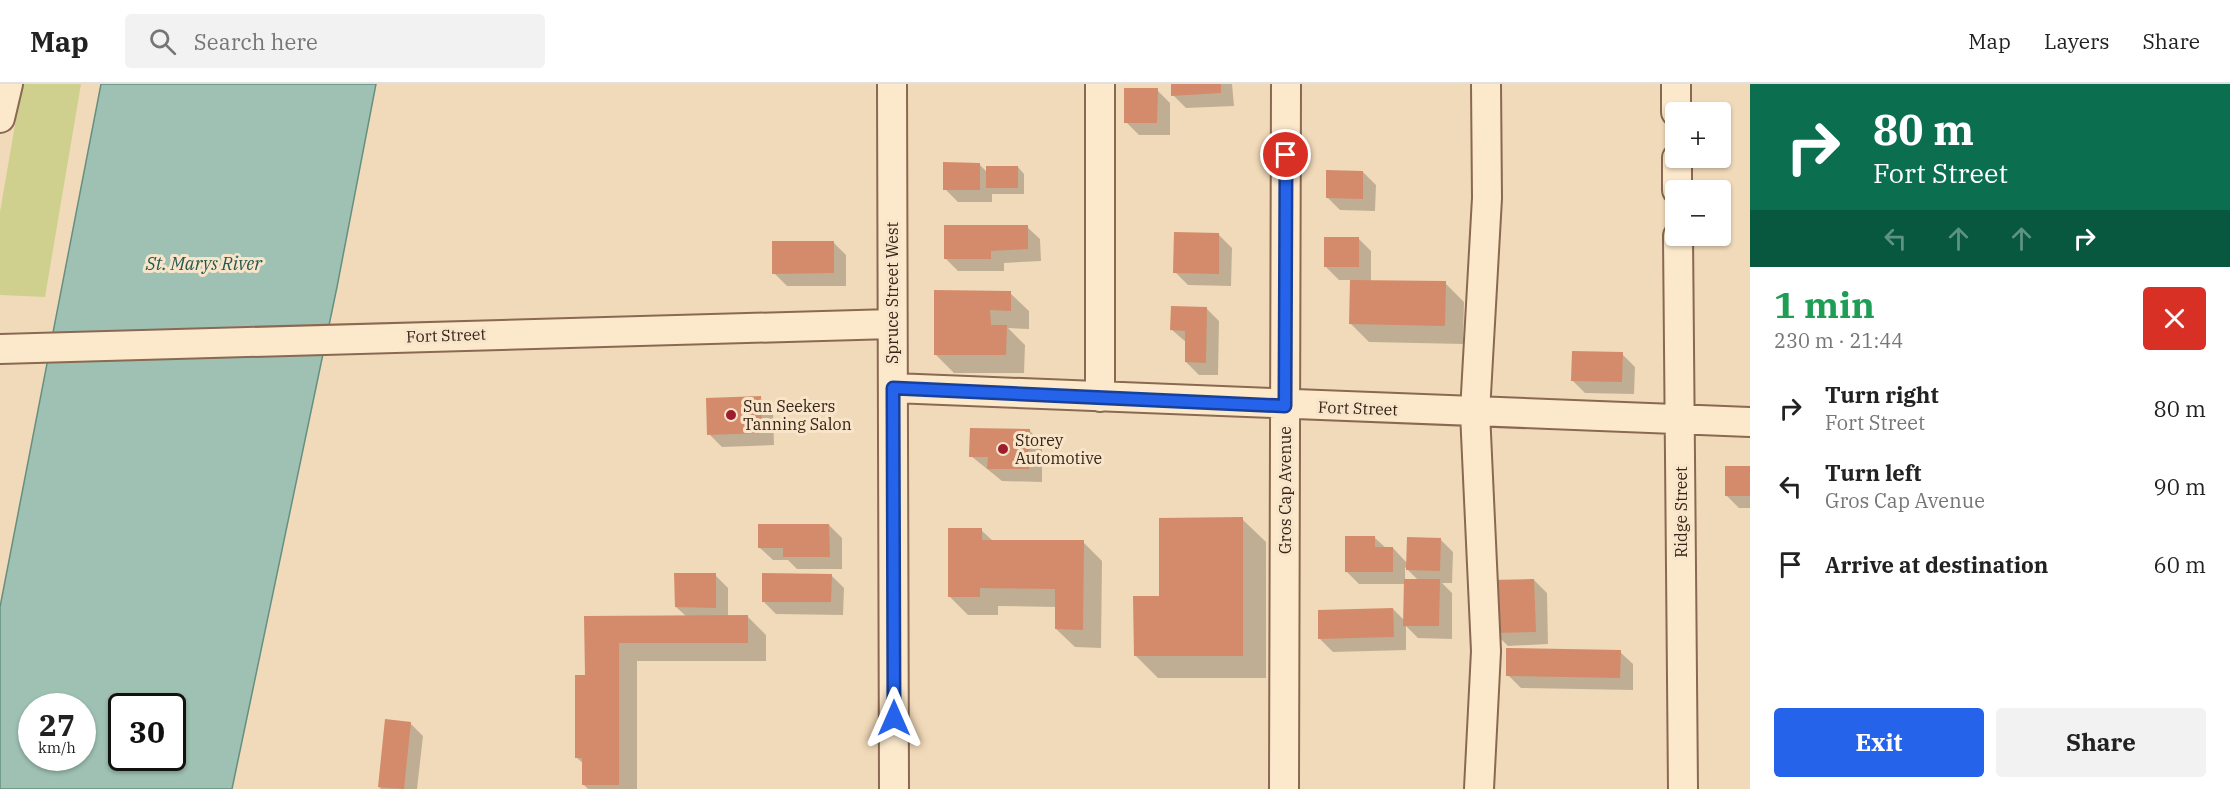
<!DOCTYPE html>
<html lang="en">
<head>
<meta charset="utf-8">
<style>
	:root { --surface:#fff; --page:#f2f2f2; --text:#222; --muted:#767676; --line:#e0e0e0; --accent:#2563eb }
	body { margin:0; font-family:"IBM Plex Serif",serif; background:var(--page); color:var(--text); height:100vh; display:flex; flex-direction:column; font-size:22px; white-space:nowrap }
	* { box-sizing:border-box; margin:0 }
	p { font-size:20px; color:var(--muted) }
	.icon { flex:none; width:33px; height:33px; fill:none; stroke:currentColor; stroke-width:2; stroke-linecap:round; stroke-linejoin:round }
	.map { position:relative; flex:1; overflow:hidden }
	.drawer { display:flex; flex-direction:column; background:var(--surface); width:480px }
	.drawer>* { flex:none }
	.guide { background:#0b6e4f; color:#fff; overflow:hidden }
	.fabs { position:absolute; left:1665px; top:18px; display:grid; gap:12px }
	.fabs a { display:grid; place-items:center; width:66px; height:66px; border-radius:6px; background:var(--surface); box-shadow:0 2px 4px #0004; font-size:30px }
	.speed { position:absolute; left:18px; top:609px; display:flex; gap:12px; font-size:30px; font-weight:700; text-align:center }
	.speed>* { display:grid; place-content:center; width:78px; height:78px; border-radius:50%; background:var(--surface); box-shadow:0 2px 4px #0004; line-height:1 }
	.speed small { font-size:15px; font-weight:400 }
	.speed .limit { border:3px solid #111; border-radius:9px; background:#fff; color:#111 }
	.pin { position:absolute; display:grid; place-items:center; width:51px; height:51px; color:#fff; margin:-26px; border:3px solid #fff; border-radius:50%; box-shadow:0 2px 6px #0007 }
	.me { position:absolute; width:66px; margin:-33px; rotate:0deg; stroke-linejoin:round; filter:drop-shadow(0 0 4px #0008) }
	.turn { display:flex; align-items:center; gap:21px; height:126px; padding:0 24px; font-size:27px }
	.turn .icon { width:78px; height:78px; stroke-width:2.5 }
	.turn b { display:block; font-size:42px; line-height:51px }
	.lanes { display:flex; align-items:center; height:57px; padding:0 24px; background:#0003; justify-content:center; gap:30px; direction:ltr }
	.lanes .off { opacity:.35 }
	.round { display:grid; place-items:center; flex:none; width:63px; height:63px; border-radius:6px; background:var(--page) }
	.headline { display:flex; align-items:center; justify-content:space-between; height:102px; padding:0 24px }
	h1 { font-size:36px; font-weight:700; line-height:45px; color:#1e9e55 }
	.button { display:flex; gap:12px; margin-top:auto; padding:12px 24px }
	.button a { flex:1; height:69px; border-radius:6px; background:var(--accent); color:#fff; font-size:24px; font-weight:700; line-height:69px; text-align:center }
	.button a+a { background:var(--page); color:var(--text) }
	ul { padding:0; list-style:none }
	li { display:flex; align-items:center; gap:18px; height:78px; padding:0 24px }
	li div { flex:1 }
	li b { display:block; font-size:22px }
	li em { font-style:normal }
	header { display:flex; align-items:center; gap:36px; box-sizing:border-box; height:84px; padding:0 30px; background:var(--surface); border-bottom:2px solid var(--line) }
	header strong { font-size:28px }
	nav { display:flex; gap:33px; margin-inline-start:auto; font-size:21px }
	.search { width:420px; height:54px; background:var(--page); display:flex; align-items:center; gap:15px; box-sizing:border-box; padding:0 21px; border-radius:6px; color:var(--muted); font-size:22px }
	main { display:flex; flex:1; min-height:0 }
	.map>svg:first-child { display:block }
	.green { fill:#cfd08d }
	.water { fill:#9ec1b3; stroke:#668f80; stroke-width:1.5; fill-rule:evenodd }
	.shadow { fill:#0003; fill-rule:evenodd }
	.building { fill:#d38b6b }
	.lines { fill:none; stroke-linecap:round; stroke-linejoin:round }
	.minor-casing { stroke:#896952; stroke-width:32 }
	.minor { stroke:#fce9cc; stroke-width:28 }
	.route-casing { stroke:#184099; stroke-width:15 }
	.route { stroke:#2563eb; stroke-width:10 }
	.poi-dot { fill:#9d1d2c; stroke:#f8e5c9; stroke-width:2 }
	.labels { text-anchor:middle; stroke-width:6; stroke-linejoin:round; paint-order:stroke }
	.street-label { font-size:16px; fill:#362419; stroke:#f8e5c9 }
	.poi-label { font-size:16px; fill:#362419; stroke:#f8e5c9; text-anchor:start }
	.water-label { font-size:18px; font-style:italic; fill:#27584f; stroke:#f8e5c9 }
</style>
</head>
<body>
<header>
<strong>Map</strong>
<div class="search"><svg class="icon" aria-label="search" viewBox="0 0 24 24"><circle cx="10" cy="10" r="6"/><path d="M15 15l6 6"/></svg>Search here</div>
<nav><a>Map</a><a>Layers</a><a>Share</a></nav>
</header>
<main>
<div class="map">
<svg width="1750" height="705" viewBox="0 0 1750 705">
	<rect width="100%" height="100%" fill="#f1dab9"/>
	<path class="green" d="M 22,0 L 81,0 L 45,213 L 0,211 L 0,128 Z"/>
	<path class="water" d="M 101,0 L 376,0 L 337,203 L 232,705 L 0,705 L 0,523 ZM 32,622 L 82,622 L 82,674 L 32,674 ZM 122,622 L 172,622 L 172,674 L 122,674 Z"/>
	<path class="shadow" d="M 1172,0 L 1232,0 L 1234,22 L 1186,24 L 1173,11 Z
		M 1157,6 L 1170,19 L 1170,51 L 1139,51 L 1126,38 Z
		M 979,80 L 988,89 L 1018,83 L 1024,90 L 1024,110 L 992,110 L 992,118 L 958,118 L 945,105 Z
		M 1363,88 L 1376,101 L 1375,127 L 1340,126 L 1327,113 Z
		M 1027,143 L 1040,155 L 1041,177 L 1004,179 L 1004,187 L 958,187 L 945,174 Z
		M 1219,151 L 1232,164 L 1231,202 L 1188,201 L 1175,188 Z
		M 1358,154 L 1371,167 L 1371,198 L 1445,199 L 1464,218 L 1463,260 L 1369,258 L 1351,240 L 1352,196 L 1339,196 L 1326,183 Z
		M 833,158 L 846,171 L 846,202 L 787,202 L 774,189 Z
		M 1010,209 L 1029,227 L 1029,245 L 1008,244 L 1025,261 L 1024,289 L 954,289 L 935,270 Z
		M 1206,224 L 1219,237 L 1218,291 L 1199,291 L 1186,278 L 1187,259 L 1172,246 Z
		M 1622,270 L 1635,283 L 1634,310 L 1585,309 L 1572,296 Z
		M 760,314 L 773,327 L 774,361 L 722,363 L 709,350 Z
		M 1029,346 L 1042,359 L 1042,398 L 1002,397 L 971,372 Z
		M 1750,384 L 1750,424 L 1739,424 L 1726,411 Z
		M 1242,435 L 1266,458 L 1266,594 L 1158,594 L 1135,571 L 1161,514 Z
		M 829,441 L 842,454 L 842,485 L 797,485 L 788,476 L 773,476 L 760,464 Z
		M 981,446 L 993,457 L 1083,458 L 1102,477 L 1101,564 L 1075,563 L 1056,545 L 1056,523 L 998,522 L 998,531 L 968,531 L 949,512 Z
		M 1375,454 L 1386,464 L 1393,464 L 1407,479 L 1440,455 L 1453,468 L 1452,499 L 1442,499 L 1452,509 L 1452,555 L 1418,554 L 1406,542 L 1406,566 L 1333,568 L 1320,555 L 1393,525 L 1405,537 L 1405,500 L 1359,500 L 1346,487 ZM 1405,483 L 1418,496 L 1405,496 Z
		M 715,491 L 728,504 L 728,533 L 748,533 L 766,551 L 766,577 L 637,577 L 637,705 L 588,705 L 584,701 L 584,680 L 577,674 L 586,592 L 586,533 L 687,533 L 676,523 Z
		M 831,491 L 844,504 L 843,531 L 776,530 L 763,517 Z
		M 1534,496 L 1547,509 L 1548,560 L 1508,562 L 1495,549 Z
		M 1620,568 L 1633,580 L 1633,606 L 1521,604 L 1508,591 Z
		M 410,639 L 423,652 L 417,705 L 381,705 L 379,703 Z"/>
	<path class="building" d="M 1171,0 L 1221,0 L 1221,9 L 1171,12 Z
		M 1124,4 L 1158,4 L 1157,39 L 1124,39 Z
		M 943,78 L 980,79 L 980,106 L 943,106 Z
		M 986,82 L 1018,82 L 1018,104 L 986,104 Z
		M 1326,86 L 1363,87 L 1363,115 L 1326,114 Z
		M 944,141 L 1028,141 L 1028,165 L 991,167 L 991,175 L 944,175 Z
		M 1174,148 L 1219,149 L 1219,190 L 1173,189 Z
		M 1324,153 L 1359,153 L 1359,183 L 1324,183 Z
		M 772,157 L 834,157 L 834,189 L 772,190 Z
		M 1350,196 L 1446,197 L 1445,242 L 1349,240 Z
		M 934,206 L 1011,207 L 1011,227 L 990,226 L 991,241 L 1007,241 L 1006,271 L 934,271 Z
		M 1171,222 L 1207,223 L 1206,279 L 1185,278 L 1185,247 L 1170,246 Z
		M 1572,267 L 1623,268 L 1622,298 L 1571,297 Z
		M 761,312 L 762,349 L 707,351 L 706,314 Z
		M 970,344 L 1030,345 L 1029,385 L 987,385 L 988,373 L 969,373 Z
		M 1725,382 L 1750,382 L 1750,412 L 1725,412 Z
		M 1243,433 L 1243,572 L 1134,572 L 1133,512 L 1159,512 L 1159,434 Z
		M 758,440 L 829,440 L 830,473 L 783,473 L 783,464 L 758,464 Z
		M 948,444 L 982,444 L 982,456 L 1084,456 L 1083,546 L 1055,545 L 1055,505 L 980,504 L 980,513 L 948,513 Z
		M 1345,452 L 1375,452 L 1375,463 L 1393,463 L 1393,488 L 1345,488 Z
		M 1407,453 L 1441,454 L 1440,487 L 1406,486 Z
		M 674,489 L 716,489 L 716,524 L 675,523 Z
		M 762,489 L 832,490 L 831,518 L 762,518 Z
		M 1404,495 L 1440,495 L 1439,542 L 1403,542 Z
		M 1534,495 L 1536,548 L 1493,549 L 1492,496 Z
		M 1393,524 L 1394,553 L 1318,555 L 1318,526 Z
		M 748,531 L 748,559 L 619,559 L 619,701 L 582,701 L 582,674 L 575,674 L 575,591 L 585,591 L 584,532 Z
		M 1506,564 L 1621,566 L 1620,594 L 1506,592 Z
		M 385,635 L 411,638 L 404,705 L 378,703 Z"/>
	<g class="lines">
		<defs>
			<path id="minor" d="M 892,0 L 894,705
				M 1676,0 L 1676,28
				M 0,34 L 8,0
				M 1677,74 L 1677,106
				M 1678,152 L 1683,705
				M 0,265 L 892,240
				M 893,304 L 1750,338
				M 1100,313 L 1100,0
				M 1284,705 L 1286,0
				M 1479,705 L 1486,567 L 1475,328 L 1487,114 L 1486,0"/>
		</defs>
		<use href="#minor" class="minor-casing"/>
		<use href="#minor" class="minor"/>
	</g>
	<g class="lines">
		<defs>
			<path id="route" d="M 894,634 L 893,304 L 1285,322 L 1286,71"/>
		</defs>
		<use href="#route" class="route-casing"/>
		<use href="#route" class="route"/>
	</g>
	<g class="poi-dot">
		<circle cx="731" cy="331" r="6"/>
		<circle cx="1003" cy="365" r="6"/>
	</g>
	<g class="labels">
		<g class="street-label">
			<text transform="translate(892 209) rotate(-90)" y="6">Spruce Street West</text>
			<text transform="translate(446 251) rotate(-2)" y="6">Fort Street</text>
			<text transform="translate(1358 324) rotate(2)" y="6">Fort Street</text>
			<text transform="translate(1285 406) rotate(-90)" y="6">Gros Cap Avenue</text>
			<text transform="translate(1681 428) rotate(-90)" y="6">Ridge Street</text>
		</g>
		<g class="poi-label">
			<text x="743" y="328">Sun Seekers<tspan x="743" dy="18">Tanning Salon</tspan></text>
			<text x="1015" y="362">Storey<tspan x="1015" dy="18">Automotive</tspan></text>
		</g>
		<g class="water-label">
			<text x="204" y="186">St. Marys River</text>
		</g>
	</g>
</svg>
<div class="fabs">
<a>+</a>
<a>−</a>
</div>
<div class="speed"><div>27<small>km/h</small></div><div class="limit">30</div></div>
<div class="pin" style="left:1286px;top:71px;background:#d93025"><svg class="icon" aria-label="arrive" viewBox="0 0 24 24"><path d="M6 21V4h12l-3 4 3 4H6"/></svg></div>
<svg class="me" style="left:894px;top:634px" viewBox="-20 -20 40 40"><path d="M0-17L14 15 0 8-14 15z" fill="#2563eb" stroke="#fff" stroke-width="4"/></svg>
</div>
<section class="drawer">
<div class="guide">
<div class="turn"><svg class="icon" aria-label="right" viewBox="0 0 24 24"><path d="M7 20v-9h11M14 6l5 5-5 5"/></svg><div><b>80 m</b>Fort Street</div></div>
<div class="lanes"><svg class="icon off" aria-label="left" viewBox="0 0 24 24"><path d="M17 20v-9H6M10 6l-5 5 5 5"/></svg><svg class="icon off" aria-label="ahead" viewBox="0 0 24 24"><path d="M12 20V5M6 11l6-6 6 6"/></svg><svg class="icon off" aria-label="ahead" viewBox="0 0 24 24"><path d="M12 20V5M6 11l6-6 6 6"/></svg><svg class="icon" aria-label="right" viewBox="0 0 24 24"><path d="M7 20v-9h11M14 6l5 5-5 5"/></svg></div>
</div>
<div class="headline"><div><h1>1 min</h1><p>230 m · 21:44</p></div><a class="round" style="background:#d93025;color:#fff"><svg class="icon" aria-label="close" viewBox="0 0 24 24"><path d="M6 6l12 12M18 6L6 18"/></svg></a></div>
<ul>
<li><svg class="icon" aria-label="right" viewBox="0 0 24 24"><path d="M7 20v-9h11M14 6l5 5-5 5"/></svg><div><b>Turn right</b><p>Fort Street</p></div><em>80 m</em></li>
<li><svg class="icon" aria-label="left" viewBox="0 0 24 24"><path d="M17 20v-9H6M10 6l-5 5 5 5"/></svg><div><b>Turn left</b><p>Gros Cap Avenue</p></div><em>90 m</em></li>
<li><svg class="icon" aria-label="arrive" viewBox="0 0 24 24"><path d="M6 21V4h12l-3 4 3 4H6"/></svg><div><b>Arrive at destination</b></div><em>60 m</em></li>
</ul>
<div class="button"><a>Exit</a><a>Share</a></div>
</section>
</main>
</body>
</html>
